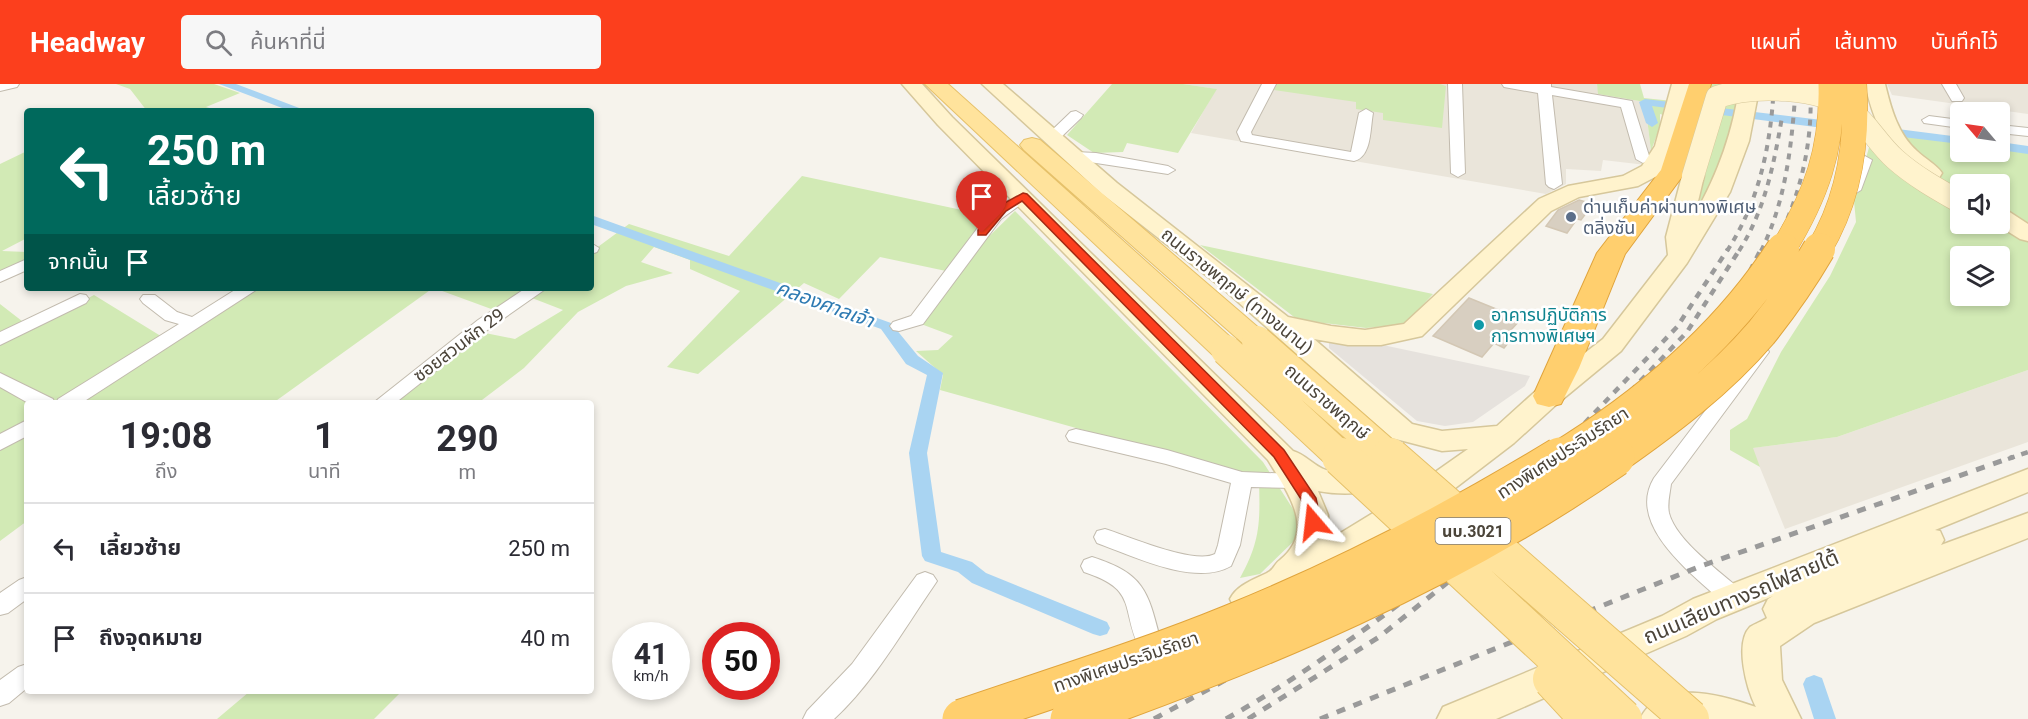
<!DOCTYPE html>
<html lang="th">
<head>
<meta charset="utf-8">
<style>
	:root { --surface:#fff; --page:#f7f7f7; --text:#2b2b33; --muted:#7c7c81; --line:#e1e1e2; --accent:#fc3f1d }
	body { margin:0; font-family:Roboto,"Noto Sans Thai",sans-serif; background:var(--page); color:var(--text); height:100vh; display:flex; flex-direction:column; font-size:22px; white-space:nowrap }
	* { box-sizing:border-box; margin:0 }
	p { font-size:20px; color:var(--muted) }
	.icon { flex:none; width:33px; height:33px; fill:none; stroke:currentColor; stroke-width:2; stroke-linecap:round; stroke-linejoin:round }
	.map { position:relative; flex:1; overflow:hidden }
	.panel { position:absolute; left:24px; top:316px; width:570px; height:294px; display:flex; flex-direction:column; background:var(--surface); border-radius:6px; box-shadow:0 3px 9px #0003 }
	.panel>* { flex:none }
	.guide { position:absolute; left:24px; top:24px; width:570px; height:183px; border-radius:6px; box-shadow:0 3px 9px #0003; background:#00695c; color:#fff; overflow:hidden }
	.needle { width:39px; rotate:299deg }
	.buttons { position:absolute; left:1950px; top:18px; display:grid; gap:12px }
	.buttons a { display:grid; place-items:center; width:60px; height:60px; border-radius:6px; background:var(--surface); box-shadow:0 3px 9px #0003; font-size:30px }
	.speed { position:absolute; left:612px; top:538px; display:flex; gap:12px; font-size:30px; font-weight:700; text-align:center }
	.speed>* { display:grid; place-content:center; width:78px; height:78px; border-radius:50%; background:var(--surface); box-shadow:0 3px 9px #0003; line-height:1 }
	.speed small { font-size:15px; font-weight:400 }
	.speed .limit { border:9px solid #d22; background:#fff; color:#111 }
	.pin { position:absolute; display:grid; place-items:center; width:51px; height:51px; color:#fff; margin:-62px -26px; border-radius:50% 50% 50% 0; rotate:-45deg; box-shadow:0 0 6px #0007 }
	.pin .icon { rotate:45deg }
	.me { position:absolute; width:66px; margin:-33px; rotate:343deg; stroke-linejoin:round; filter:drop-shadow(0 0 4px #0008) }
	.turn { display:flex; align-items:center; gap:21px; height:126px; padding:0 24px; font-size:27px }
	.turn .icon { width:78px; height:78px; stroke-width:2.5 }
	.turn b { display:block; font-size:42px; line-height:51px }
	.then { display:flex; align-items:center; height:57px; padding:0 24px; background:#0003; gap:12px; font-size:22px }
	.eta { display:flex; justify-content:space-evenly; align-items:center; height:102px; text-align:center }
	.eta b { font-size:36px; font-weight:700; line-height:42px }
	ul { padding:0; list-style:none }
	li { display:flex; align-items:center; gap:18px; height:90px; padding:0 24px; border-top:2px solid var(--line) }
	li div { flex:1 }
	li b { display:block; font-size:22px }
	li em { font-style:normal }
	header { display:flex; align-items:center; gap:36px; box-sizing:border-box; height:84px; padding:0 30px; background:var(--accent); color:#fff }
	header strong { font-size:28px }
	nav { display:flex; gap:33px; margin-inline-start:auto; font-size:21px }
	.search { width:420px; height:54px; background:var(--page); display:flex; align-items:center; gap:15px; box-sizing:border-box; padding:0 21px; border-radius:6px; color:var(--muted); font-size:22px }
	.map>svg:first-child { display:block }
	.residential { fill:#eae5da }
	.industrial { fill:#e6e2dd }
	.green { fill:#d2eab5; fill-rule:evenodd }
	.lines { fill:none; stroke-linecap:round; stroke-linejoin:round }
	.canal { fill:#a9d4f2; fill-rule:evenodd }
	.building { fill:#d8cfc1; stroke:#d3c7b4; stroke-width:1.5 }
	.street-casing { stroke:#c2bbae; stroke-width:2 }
	.secondary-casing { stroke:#d6c79b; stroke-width:3 }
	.primary-casing { stroke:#e6c16a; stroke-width:2 }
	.highway-casing { stroke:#e0a43c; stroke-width:2 }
	.street { fill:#fff; fill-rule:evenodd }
	.secondary { fill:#fff3cd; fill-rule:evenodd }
	.primary { fill:#ffe39c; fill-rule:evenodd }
	.highway { fill:#ffcf6e; fill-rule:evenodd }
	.rail-far2 { stroke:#9a9a9a; stroke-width:4; stroke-dasharray:6 6; stroke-linecap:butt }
	.rail-far1 { stroke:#9a9a9a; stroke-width:4.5; stroke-dasharray:7 7; stroke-linecap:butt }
	.rail { stroke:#9a9a9a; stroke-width:5; stroke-dasharray:9 9; stroke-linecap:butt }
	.secondary-bridge-casing { stroke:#d6c79b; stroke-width:23; stroke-linecap:butt }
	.primary-bridge-far1-casing { stroke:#e6c16a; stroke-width:32; stroke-linecap:butt }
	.primary-bridge-casing { stroke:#e6c16a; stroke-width:40; stroke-linecap:butt }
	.highway-bridge-far2-casing { stroke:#e0a43c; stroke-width:26; stroke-linecap:butt }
	.highway-bridge-far1-casing { stroke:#e0a43c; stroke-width:34; stroke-linecap:butt }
	.highway-bridge-casing { stroke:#e0a43c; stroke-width:41; stroke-linecap:butt }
	.secondary-bridge { stroke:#fff3cd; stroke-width:22 }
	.primary-bridge-far1 { stroke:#ffe39c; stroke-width:30 }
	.primary-bridge { stroke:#ffe39c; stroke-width:38 }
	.highway-bridge-far2 { stroke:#ffcf6e; stroke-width:25 }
	.highway-bridge-far1 { stroke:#ffcf6e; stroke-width:32 }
	.highway-bridge { stroke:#ffcf6e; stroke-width:39 }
	.route { fill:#fc3f1d; stroke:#a42913; stroke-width:1.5 }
	.service-dot { fill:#5c6f8a; stroke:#fff; stroke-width:2 }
	.culture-dot { fill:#0f9aa8; stroke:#fff; stroke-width:2 }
	.labels { text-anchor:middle; stroke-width:5; stroke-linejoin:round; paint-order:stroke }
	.shield { fill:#fff; stroke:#817c74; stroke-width:1.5 }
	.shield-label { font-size:16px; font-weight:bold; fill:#4b4439 }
	.service-label { font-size:18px; fill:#4e5e75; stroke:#fff; text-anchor:start }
	.street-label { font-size:18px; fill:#4b4439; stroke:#fff }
	.culture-label { font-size:18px; fill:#0d838f; stroke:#fff; text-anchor:start }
	.water-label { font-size:20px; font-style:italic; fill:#2e7ab2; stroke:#fff }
	.near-street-label { font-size:21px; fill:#4b4439; stroke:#fff }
</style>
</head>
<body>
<header>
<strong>Headway</strong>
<div class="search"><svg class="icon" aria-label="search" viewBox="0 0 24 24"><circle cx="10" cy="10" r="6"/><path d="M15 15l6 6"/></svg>ค้นหาที่นี่</div>
<nav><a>แผนที่</a><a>เส้นทาง</a><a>บันทึกไว้</a></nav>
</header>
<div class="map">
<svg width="2028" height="635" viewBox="0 0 2028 635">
	<rect width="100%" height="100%" fill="#f6f3ec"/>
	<path class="residential" d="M 1183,0 L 1597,0 L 1599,10 L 1645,18 L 1651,67 L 1646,81 L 1603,76 L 1601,87 L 1566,85 L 1566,100 L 1546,110 L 1191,49 L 1216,5 Z
		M 1887,0 L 2028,0 L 2028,30 L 1892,11 Z
		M 2028,286 L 2028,358 L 1785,445 L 1752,364 L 1837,353 Z"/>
	<path class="industrial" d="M 1329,254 L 1359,256 L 1530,292 L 1525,302 L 1473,338 L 1445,342 L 1417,337 L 1329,264 Z"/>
	<path class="green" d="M 116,0 L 214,0 L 240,9 L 206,23 L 220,27 L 147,27 L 130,5 Z
		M 1112,0 L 1183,0 L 1217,5 L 1178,69 L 1127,59 L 1123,68 L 1094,69 L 1067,51 Z
		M 1277,0 L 1440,0 L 1446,2 L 1442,44 L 1383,36 L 1383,29 L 1356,25 L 1356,18 L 1274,6 Z
		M 1597,0 L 1640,0 L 1644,14 L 1682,18 L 1689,0 L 1743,0 L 1725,78 L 1697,131 L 1703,90 L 1678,36 L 1660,30 L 1660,42 L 1651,67 L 1645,18 L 1598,10 Z
		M 1875,42 L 1960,55 L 1960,68 L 2000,68 L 2000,61 L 2028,64 L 2028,286 L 1837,353 L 1753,364 L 1760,383 L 1730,366 L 1730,346 L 1747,335 L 1781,268 L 1830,192 L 1856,138 L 1854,117 ZM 1960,100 L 2000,100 L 2000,140 L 1960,140 ZM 1960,172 L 2000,172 L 2000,212 L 1960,212 Z
		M 27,67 L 27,154 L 2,167 L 27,168 L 27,174 L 0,188 L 0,80 Z
		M 802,92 L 990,132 L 946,187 L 880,173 L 839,215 L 804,199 L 698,290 L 667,283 L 740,207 L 690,185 L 690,176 L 654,163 L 641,178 L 673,189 L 626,202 L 578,228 L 524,284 L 478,319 L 387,320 L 480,248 L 515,255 L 563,226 L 532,214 L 545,204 L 591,204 L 591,168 L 629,140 L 729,172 Z
		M 1015,127 L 1263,378 L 1300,436 L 1296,455 L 1260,490 L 1240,494 C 1261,456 1260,437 1259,395 L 940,306 L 943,291 L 916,267 L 938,266 L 953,252 L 921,240 L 969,172 Z
		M 1200,161 L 1433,210 L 1405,240 L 1366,244 L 1298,236 Z
		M 253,204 L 433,204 L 273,319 L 71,320 Z
		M 434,204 L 527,204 L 494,226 Z
		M 94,211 L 164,254 L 57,319 L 27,320 L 27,338 L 0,355 L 0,220 L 31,244 Z
		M 27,347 L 27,437 L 0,457 L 0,364 Z
		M 249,608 L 401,608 L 374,635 L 217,635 Z"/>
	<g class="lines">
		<path class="canal" d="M 219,0 L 236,0 L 307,27 L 290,27 Z
			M 1645,15 L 1839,38 L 1845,42 L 1839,46 L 1652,22 L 1658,39 L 1652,43 L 1646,39 L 1639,18 Z
			M 1882,43 L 1960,53 L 1960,60 L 1878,50 L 1876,47 Z
			M 2000,58 L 2028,62 L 2028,70 L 2000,66 Z
			M 591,131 L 891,239 L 918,272 L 943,289 L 927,369 L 941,468 L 972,478 L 986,489 L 1107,538 L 1110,544 L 1107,550 L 1100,552 L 1093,550 L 972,499 L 958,488 L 925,477 L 922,472 L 909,369 L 927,291 L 906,280 L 881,245 L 591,140 Z
			M 1814,591 L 1822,594 L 1836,635 L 1814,635 L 1803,600 L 1806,594 Z"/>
	</g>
	<path class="building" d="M 1579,116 L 1593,120 L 1581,136 L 1577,135 L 1567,149 L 1546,142 L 1558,126 Z
		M 1469,214 L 1521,235 L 1510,247 L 1516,249 L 1504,264 L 1494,259 L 1482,273 L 1433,252 Z"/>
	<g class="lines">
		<defs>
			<path id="street" d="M 0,0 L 19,0 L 17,3 L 0,7 Z
				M 1262,0 L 1276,0 L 1251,48 L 1252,51 L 1351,68 L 1359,29 L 1366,25 L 1373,29 C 1370,44 1372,73 1354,77 L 1241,57 L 1237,48 Z
				M 1448,0 L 1462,0 L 1465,89 L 1458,93 L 1451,89 Z
				M 1502,0 L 1551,0 L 1551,3 L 1632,17 L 1650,75 L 1643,79 L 1636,75 L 1621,23 L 1552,11 L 1562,100 L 1554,105 L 1549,103 L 1546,100 L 1538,9 L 1504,3 Z
				M 1942,0 L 1956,0 L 1964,14 L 1962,17 L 1952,17 Z
				M 1076,27 L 1083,31 L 1081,34 L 1058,56 L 1048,56 L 1046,53 L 1048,50 L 1071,28 Z
				M 1929,32 L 1960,36 L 1960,44 L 1924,39 L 1922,36 Z
				M 2000,41 L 2028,44 L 2028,52 L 2000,49 Z
				M 1075,68 L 1096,69 L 1168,82 L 1175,86 L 1168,90 L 1070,75 L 1068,72 Z
				M 1865,72 L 1872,76 L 1861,106 L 1853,111 L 1848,109 L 1845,106 L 1858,76 Z
				M 1023,107 L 1031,112 L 1028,115 L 1001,135 L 923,240 L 899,247 L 893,246 L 890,242 L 893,238 L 911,232 L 989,129 Z
				M 591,159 L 599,164 L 597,168 L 591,170 Z
				M 27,175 L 27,186 L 0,198 L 0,187 Z
				M 238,204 L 259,204 L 80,320 L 56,320 L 58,315 L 179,240 L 165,236 L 143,219 L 140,215 L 143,211 L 155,211 L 177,228 L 192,233 Z
				M 526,204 L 547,204 L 490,244 L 394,320 L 372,320 L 478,236 Z
				M 80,210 L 86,211 L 89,215 L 86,219 L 0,261 L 0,248 Z
				M 1760,262 L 1767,264 L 1769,268 L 1671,400 C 1670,409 1667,419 1669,429 C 1676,457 1721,488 1742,507 L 1746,514 L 1742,521 L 1734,523 L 1726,521 C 1695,492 1625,442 1654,394 L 1753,264 Z
				M 0,289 L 53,315 L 55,320 L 30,320 L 0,303 Z
				M 27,336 L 27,352 L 0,366 L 0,350 Z
				M 1076,345 L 1167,366 L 1242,388 L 1295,390 L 1302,392 L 1306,397 L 1302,402 L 1295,404 L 1251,403 L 1240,461 L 1231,482 C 1195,503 1133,472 1097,459 L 1094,453 L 1097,447 L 1105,445 C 1128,452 1194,481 1215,470 L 1218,461 L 1231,399 L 1166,380 L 1069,357 L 1066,352 L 1069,347 Z
				M 1092,473 C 1145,490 1148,507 1161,558 L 1158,565 L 1149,568 L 1140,565 C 1120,524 1139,506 1084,488 L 1081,482 L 1084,476 Z
				M 925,488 L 933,491 L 937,497 L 933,503 C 902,548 874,598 834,635 L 803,635 L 807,627 L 852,580 L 917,491 Z
				M 27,493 L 27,515 L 8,529 L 0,531 L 0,509 L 19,496 Z
				M 27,580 L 27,604 L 9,619 L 0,622 L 0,596 L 18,583 Z"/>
			<path id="secondary" d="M 902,0 L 922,0 L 952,33 L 1293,367 C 1306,371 1314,382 1326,386 C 1348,394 1367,376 1388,382 L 1392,390 C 1379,413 1341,411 1318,407 L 1328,431 L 1329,456 L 1401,412 L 1468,365 L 1442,367 L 1392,354 L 1221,203 L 1101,109 L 982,0 L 1003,0 L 1117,99 L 1288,233 L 1331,242 L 1365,246 L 1404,240 L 1539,115 L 1568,102 L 1623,92 L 1642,82 L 1655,62 L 1672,0 L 1692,0 L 1676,62 L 1668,79 L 1657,92 L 1638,102 L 1579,113 L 1551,127 L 1422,252 L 1381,261 L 1348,261 L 1314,255 L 1412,340 L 1442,347 L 1497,342 L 1538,305 L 1603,255 L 1668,171 L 1666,153 L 1682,92 L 1685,87 L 1693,85 L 1701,87 L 1704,92 L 1695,130 C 1719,88 1733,47 1740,0 L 1760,0 L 1749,57 L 1730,108 L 1687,179 L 1621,267 L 1558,319 L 1514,359 L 1424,428 L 1359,469 L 1259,525 L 1247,529 L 1235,525 L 1230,515 C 1237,501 1253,496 1267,489 C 1274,486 1274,480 1280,476 C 1317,446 1287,408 1268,376 L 938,41 Z
				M 1865,0 L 1885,0 C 1891,25 1898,50 1917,67 C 1925,75 1936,80 1942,89 L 1939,94 C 1928,96 1922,93 1913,86 C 1884,64 1873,34 1865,0 Z
				M 2000,125 L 2008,127 L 2028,140 L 2028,157 L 2020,155 L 1996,140 L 2000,140 Z
				M 2028,385 L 2028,408 L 1935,446 L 1940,447 L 1944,456 L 1941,461 L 2028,429 L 2028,454 L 1814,539 L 1780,562 L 1782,596 L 1801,635 L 1640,635 C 1660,593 1722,611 1756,623 C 1747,606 1734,559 1750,543 C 1754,540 1763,537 1767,534 L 1763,525 L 1768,515 L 1773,512 L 1717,535 L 1686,552 L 1496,635 L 1437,635 L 1443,623 L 1662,532 L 1693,515 Z"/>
			<path id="primary" d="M 925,0 L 948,0 L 1237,259 L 1241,266 L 1237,273 L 1226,275 L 1215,273 Z
				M 1032,54 L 1040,56 L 1267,251 L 1272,257 L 1267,263 L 1257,266 L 1247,263 L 1024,66 L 1020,61 L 1024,56 Z"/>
			<path id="highway" d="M 1689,0 L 1711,0 L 1687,86 L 1625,170 L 1579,284 L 1561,320 L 1549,323 L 1537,320 L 1533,312 L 1597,169 L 1661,86 Z"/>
		</defs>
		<use href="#street" class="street-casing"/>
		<use href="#secondary" class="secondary-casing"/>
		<use href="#primary" class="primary-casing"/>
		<use href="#highway" class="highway-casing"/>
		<use href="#street" class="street"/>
		<use href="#secondary" class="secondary"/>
		<use href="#primary" class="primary"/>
		<use href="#highway" class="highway"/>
		<path class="rail-far2" d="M 1727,167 C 1760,116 1771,60 1774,0
			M 1739,167 C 1765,126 1774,80 1782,33
			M 1761,167 C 1787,115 1792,57 1796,0
			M 1772,167 C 1800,116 1814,57 1810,0"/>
		<path class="rail-far1" d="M 1542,375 L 1579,345 L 1677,243 L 1728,165
			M 1560,375 L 1589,351 L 1687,248 L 1740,165
			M 1584,375 L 1629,335 L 1741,205 L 1761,165
			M 1603,375 C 1675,318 1730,246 1773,165
			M 2008,375 L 2028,368"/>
		<path class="rail" d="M 1122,635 L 1167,614 L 1326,527 L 1461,439 L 1543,373
			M 1154,635 L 1335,536 L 1472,446 L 1561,373
			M 1226,635 C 1343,569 1448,482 1555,401 L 1586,373
			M 1248,635 L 1379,553 L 1605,373
			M 1320,635 L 1701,482 L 2013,373"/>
		<defs>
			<path id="secondary-bridge" d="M 1693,92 L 1717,13 C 1753,1 1821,2 1851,27 C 1868,40 1878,60 1895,75 C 1914,92 1937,105 1960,118"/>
			<path id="primary-bridge-far1" d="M 1257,257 L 1392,375
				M 1226,266 L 1343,375"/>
			<path id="primary-bridge" d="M 1341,373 L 1623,635
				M 1390,373 L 1690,635
				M 1552,595 L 1589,635"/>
			<path id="highway-bridge-far2" d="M 1782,167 C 1816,112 1833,65 1831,0
				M 1818,167 C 1849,116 1858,58 1854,0"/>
			<path id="highway-bridge-far1" d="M 1557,375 C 1645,321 1727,252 1783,165
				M 1613,375 C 1666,338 1719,298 1761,249 C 1782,223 1802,194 1819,165"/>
			<path id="highway-bridge" d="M 962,635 C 1052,604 1144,576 1232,540 C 1346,494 1455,437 1560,373
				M 1070,635 C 1261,567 1448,490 1615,373"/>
		</defs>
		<use href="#secondary-bridge" class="secondary-bridge-casing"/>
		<use href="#primary-bridge-far1" class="primary-bridge-far1-casing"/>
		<use href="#primary-bridge" class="primary-bridge-casing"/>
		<use href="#highway-bridge-far2" class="highway-bridge-far2-casing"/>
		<use href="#highway-bridge-far1" class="highway-bridge-far1-casing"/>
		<use href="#highway-bridge" class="highway-bridge-casing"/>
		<use href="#secondary-bridge" class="secondary-bridge"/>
		<use href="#primary-bridge-far1" class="primary-bridge-far1"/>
		<use href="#primary-bridge" class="primary-bridge"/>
		<use href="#highway-bridge-far2" class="highway-bridge-far2"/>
		<use href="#highway-bridge-far1" class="highway-bridge-far1"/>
		<use href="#highway-bridge" class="highway-bridge"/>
	</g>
	<path class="route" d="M 1023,109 L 1027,110 L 1284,366 L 1316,414 L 1321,438 L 1318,442 L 1308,442 L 1301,415 L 1274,373 L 1022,117 L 1006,127 L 986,151 L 978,151 L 978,146 L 999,122 Z"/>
	<circle class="service-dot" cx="1571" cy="133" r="6"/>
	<circle class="culture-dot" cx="1479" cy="241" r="6"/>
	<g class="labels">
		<rect class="shield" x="1435.5" y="434" width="75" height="26" rx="4.5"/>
		<g class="shield-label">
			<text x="1473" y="453">นบ.3021</text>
		</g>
		<g class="service-label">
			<text x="1583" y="129">ด่านเก็บค่าผ่านทางพิเศษ<tspan x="1583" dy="21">ตลิ่งชัน</tspan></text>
		</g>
		<g class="street-label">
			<text transform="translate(1237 207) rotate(39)" y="6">ถนนราชพฤกษ์ (ทางขนาน)</text>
			<text transform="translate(459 261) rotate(-37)" y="6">ซอยสวนผัก 29</text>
			<text transform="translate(1327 318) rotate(41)" y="6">ถนนราชพฤกษ์</text>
			<text transform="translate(1563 369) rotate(-33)" y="6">ทางพิเศษประจิมรัถยา</text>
			<text transform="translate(1126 578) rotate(-19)" y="6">ทางพิเศษประจิมรัถยา</text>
		</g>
		<g class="culture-label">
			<text x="1491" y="237">อาคารปฏิบัติการ<tspan x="1491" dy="21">การทางพิเศษฯ</tspan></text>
		</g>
		<g class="water-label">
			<text transform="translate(825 220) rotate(20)" y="7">คลองศาลเจ้า</text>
		</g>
		<g class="near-street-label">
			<text transform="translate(1741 513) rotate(-23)" y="7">ถนนเลียบทางรถไฟสายใต้</text>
		</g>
	</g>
</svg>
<div class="buttons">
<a><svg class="needle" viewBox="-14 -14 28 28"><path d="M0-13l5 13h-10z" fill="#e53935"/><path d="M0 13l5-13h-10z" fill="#7c7c81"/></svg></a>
<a><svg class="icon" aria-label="sound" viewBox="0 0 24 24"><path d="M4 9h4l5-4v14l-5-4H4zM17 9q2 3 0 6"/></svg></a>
<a><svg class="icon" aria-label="layers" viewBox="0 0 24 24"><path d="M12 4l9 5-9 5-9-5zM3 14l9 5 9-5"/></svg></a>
</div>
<div class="speed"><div>41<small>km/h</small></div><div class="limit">50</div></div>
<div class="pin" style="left:982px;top:149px;background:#d93025"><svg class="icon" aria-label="arrive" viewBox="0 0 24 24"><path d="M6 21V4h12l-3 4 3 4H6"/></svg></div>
<svg class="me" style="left:1313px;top:438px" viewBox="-20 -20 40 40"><path d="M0-17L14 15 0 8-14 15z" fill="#fc3f1d" stroke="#fff" stroke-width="4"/></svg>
<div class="guide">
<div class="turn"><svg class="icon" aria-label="left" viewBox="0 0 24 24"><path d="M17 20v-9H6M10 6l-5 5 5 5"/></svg><div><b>250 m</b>เลี้ยวซ้าย</div></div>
<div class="then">จากนั้น<svg class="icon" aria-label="arrive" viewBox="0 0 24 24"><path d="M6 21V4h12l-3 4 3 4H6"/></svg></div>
</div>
<section class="panel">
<div class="eta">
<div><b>19:08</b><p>ถึง</p></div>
<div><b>1</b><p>นาที</p></div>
<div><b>290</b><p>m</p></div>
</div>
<ul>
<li><svg class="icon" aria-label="left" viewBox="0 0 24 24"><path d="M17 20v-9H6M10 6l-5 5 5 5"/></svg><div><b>เลี้ยวซ้าย</b></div><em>250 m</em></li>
<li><svg class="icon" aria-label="arrive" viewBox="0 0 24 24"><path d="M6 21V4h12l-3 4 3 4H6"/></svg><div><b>ถึงจุดหมาย</b></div><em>40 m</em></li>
</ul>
</section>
</div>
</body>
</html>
